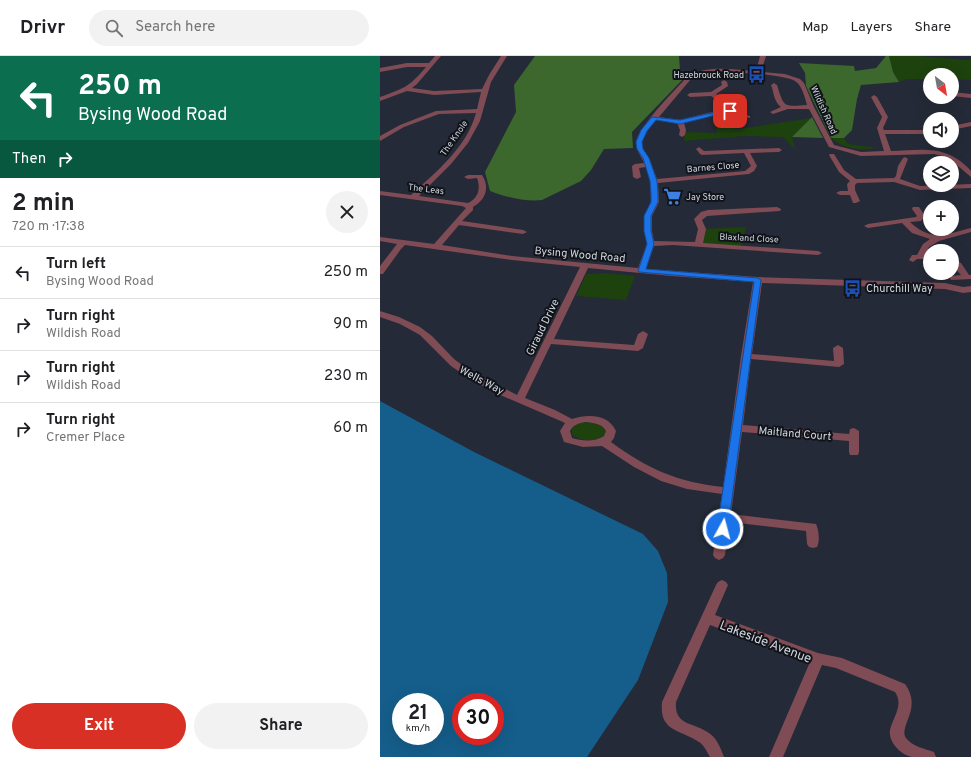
<!DOCTYPE html>
<html lang="en">
<head>
<meta charset="utf-8">
<style>
	:root { --surface:#fff; --page:#f2f2f2; --text:#202124; --muted:#757577; --line:#e0e0e0; --accent:#d93025 }
	body { margin:0; font-family:Overpass,sans-serif; background:var(--page); color:var(--text); height:100vh; display:flex; flex-direction:column; font-size:15px; white-space:nowrap }
	* { box-sizing:border-box; margin:0 }
	p { font-size:13px; color:var(--muted) }
	.icon { flex:none; width:22px; height:22px; fill:none; stroke:currentColor; stroke-width:2; stroke-linecap:round; stroke-linejoin:round }
	.map { position:relative; flex:1; overflow:hidden }
	.sheet { display:flex; flex-direction:column; background:var(--surface); width:380px }
	.sheet>* { flex:none }
	.hud { background:#0b6e4f; color:#fff; overflow:hidden }
	.needle { width:26px; rotate:149deg }
	.fabs { position:absolute; left:543px; top:12px; display:grid; gap:8px }
	.fabs a { display:grid; place-items:center; width:36px; height:36px; border-radius:50%; background:var(--surface); box-shadow:0 4px 16px #0002; font-size:20px }
	.speed { position:absolute; left:12px; top:637px; display:flex; gap:8px; font-size:20px; font-weight:700; text-align:center }
	.speed>* { display:grid; place-content:center; width:52px; height:52px; border-radius:50%; background:var(--surface); box-shadow:0 4px 16px #0002; line-height:1 }
	.speed small { font-size:10px; font-weight:400 }
	.speed .limit { border:6px solid #d22; background:#fff; color:#111 }
	.pin { position:absolute; display:grid; place-items:center; width:34px; height:34px; color:#fff; margin:-17px; border-radius:8px; box-shadow:0 2px 6px #0006 }
	.me { position:absolute; width:44px; margin:-22px; rotate:7deg; stroke-linejoin:round; filter:drop-shadow(0 0 3px #0008) }
	.turn { display:flex; align-items:center; gap:14px; height:84px; padding:0 12px; font-size:18px }
	.turn .icon { width:52px; height:52px; stroke-width:2.5 }
	.turn b { display:block; font-size:28px; line-height:34px }
	.then { display:flex; align-items:center; height:38px; padding:0 12px; background:#0003; gap:8px; font-size:15px }
	.round { display:grid; place-items:center; flex:none; width:42px; height:42px; border-radius:21px; background:var(--page) }
	.headline { display:flex; align-items:center; justify-content:space-between; height:68px; padding:0 12px }
	h1 { font-size:24px; font-weight:700; line-height:30px }
	.button { display:flex; gap:8px; margin-top:auto; padding:8px 12px }
	.button a { flex:1; height:46px; border-radius:24px; background:var(--accent); color:#fff; font-size:16px; font-weight:700; line-height:46px; text-align:center }
	.button a+a { background:var(--page); color:var(--text) }
	ul { padding:0; list-style:none }
	li { display:flex; align-items:center; gap:12px; height:52px; padding:0 12px; border-top:1px solid var(--line) }
	li div { flex:1 }
	li b { display:block; font-size:15px }
	li em { font-style:normal }
	header { display:flex; align-items:center; gap:24px; box-sizing:border-box; height:56px; padding:0 20px; background:var(--surface); border-bottom:1px solid var(--line) }
	header strong { font-size:19px }
	nav { display:flex; gap:22px; margin-inline-start:auto; font-size:14px }
	.search { width:280px; height:36px; background:var(--page); display:flex; align-items:center; gap:10px; box-sizing:border-box; padding:0 14px; border-radius:22px; color:var(--muted); font-size:15px }
	main { display:flex; flex:1; min-height:0 }
	.map>svg:first-child { display:block }
	.green { fill:#1d420e }
	.forest { fill:#3c672d }
	.water { fill:#155e8b; fill-rule:evenodd }
	.lines { fill:none; stroke-linecap:round; stroke-linejoin:round }
	.minor { fill:#7f4b54; fill-rule:evenodd }
	.route { fill:#1a73e8; stroke:#114b97 }
	.labels { text-anchor:middle; stroke-width:4; stroke-linejoin:round; paint-order:stroke }
	.far-poi-label { font-size:9px; fill:#d1d6de; stroke:#101319; text-anchor:end }
	.far-street-label { font-size:9px; fill:#d1d6de; stroke:#101319 }
	.street-label { font-size:11px; fill:#d1d6de; stroke:#101319 }
	.poi-label { font-size:11px; fill:#d1d6de; stroke:#101319; text-anchor:start }
	.near-street-label { font-size:13px; fill:#d1d6de; stroke:#101319 }
</style>
</head>
<body>
<header>
<strong>Drivr</strong>
<div class="search"><svg class="icon" aria-label="search" viewBox="0 0 24 24"><circle cx="10" cy="10" r="6"/><path d="M15 15l6 6"/></svg>Search here</div>
<nav><a>Map</a><a>Layers</a><a>Share</a></nav>
</header>
<main>
<section class="sheet">
<div class="hud">
<div class="turn"><svg class="icon" aria-label="left" viewBox="0 0 24 24"><path d="M17 20v-9H6M10 6l-5 5 5 5"/></svg><div><b>250 m</b>Bysing Wood Road</div></div>
<div class="then">Then<svg class="icon" aria-label="right" viewBox="0 0 24 24"><path d="M7 20v-9h11M14 6l5 5-5 5"/></svg></div>
</div>
<div class="headline"><div><h1>2 min</h1><p>720 m · 17:38</p></div><a class="round"><svg class="icon" aria-label="close" viewBox="0 0 24 24"><path d="M6 6l12 12M18 6L6 18"/></svg></a></div>
<ul>
<li><svg class="icon" aria-label="left" viewBox="0 0 24 24"><path d="M17 20v-9H6M10 6l-5 5 5 5"/></svg><div><b>Turn left</b><p>Bysing Wood Road</p></div><em>250 m</em></li>
<li><svg class="icon" aria-label="right" viewBox="0 0 24 24"><path d="M7 20v-9h11M14 6l5 5-5 5"/></svg><div><b>Turn right</b><p>Wildish Road</p></div><em>90 m</em></li>
<li><svg class="icon" aria-label="right" viewBox="0 0 24 24"><path d="M7 20v-9h11M14 6l5 5-5 5"/></svg><div><b>Turn right</b><p>Wildish Road</p></div><em>230 m</em></li>
<li><svg class="icon" aria-label="right" viewBox="0 0 24 24"><path d="M7 20v-9h11M14 6l5 5-5 5"/></svg><div><b>Turn right</b><p>Cremer Place</p></div><em>60 m</em></li>
</ul>
<div class="button"><a>Exit</a><a>Share</a></div>
</section>
<div class="map">
<svg width="591" height="701" viewBox="0 0 591 701">
	<rect width="100%" height="100%" fill="#242a37"/>
	<path class="green" d="M 509,0 L 539,0 L 587,4 L 591,3 L 591,24 L 572,23 L 572,19 L 550,19 L 550,23 L 527,23 L 519,26 L 513,16 Z
		M 431,62 L 412,81 L 415,93 L 403,81 L 365,80 L 304,85 L 305,76 L 337,77 L 336,68 L 352,69 L 355,73 L 359,73 Z
		M 451,82 L 464,82 L 468,88 L 498,92 C 481,94 465,94 451,82 Z
		M 366,171 L 360,193 L 318,189 L 322,173 Z
		M 225,217 L 255,220 L 246,244 L 196,240 L 206,218 Z
		M 201,366 L 216,367 L 226,373 L 225,378 C 218,386 200,386 192,378 C 191,371 195,369 201,366 Z"/>
	<path class="forest" d="M 155,0 L 299,0 L 300,14 L 308,18 L 252,76 L 253,92 L 224,93 L 211,114 L 201,125 L 162,144 C 146,146 125,141 110,135 L 105,116 L 136,56 L 134,29 Z
		M 506,0 L 509,0 L 513,16 L 519,26 L 481,29 L 477,43 L 472,74 L 464,82 L 451,82 L 426,30 L 425,17 L 419,7 L 474,10 L 475,15 L 496,12 Z
		M 432,61 L 443,82 L 412,81 Z"/>
	<path class="water" d="M 0,345 L 94,396 L 263,478 L 278,495 L 287,517 L 288,546 L 258,624 L 207,701 L 0,701 ZM 21,646 L 55,646 L 55,680 L 21,680 ZM 81,646 L 115,646 L 115,680 L 81,680 Z"/>
	<g class="lines">
		<path class="minor" d="M 55,0 L 61,0 L 37,28 L 32,32 L 54,35 L 102,33 L 109,19 L 121,0 L 127,0 L 111,26 L 100,65 L 88,87 L 71,108 L 39,140 L 88,147 C 98,142 101,133 97,122 L 88,123 L 84,121 L 88,119 L 102,119 C 110,131 106,144 93,151 L 93,154 L 82,165 L 143,174 L 147,176 L 143,178 L 79,169 L 62,189 L 132,200 L 258,212 L 267,188 L 264,175 L 264,160 L 271,146 L 270,125 L 266,111 L 259,112 L 261,121 L 257,123 L 253,121 L 252,110 L 255,108 L 264,107 C 262,101 256,95 256,87 C 256,73 296,33 307,21 C 326,8 354,14 376,15 L 380,0 L 386,0 L 381,16 L 405,18 L 420,23 L 424,27 L 434,51 L 454,89 L 481,96 L 504,95 L 497,72 L 502,61 L 491,41 L 494,39 L 497,41 L 508,61 L 503,72 L 504,74 L 546,74 L 549,76 L 546,78 L 505,78 L 511,95 C 543,94 567,88 591,115 L 591,121 L 572,105 L 563,100 L 554,98 L 481,100 L 449,91 L 429,53 L 408,53 L 393,58 L 390,56 L 401,51 C 394,46 394,37 391,29 L 394,27 L 397,29 C 404,51 403,51 427,49 C 425,42 422,29 415,25 C 402,18 347,15 331,17 C 324,17 317,19 311,23 L 279,61 L 300,64 L 340,54 L 346,54 L 343,49 L 331,40 L 310,41 L 307,39 L 310,37 L 331,36 L 342,29 L 341,26 L 344,24 L 347,26 L 348,30 L 336,38 L 347,47 L 353,55 L 370,60 L 370,62 L 349,58 L 340,58 L 304,67 L 306,74 L 305,79 L 302,81 L 299,79 L 300,74 L 297,67 L 276,64 L 267,75 L 262,86 L 263,93 L 269,102 L 277,123 L 365,115 L 371,110 L 364,97 L 322,99 L 320,98 L 316,93 L 319,91 L 324,95 L 399,92 L 402,94 L 399,96 L 370,97 L 377,110 L 374,115 L 369,118 L 278,127 L 279,146 L 272,160 L 272,175 L 274,185 L 315,186 L 318,173 L 314,163 L 321,156 L 328,154 L 397,151 L 401,153 L 400,155 L 327,160 L 322,164 L 326,173 L 323,187 L 438,195 L 442,197 L 438,199 L 293,189 L 274,190 L 266,213 L 378,221 L 565,227 L 583,231 L 591,230 L 591,236 L 583,237 L 565,233 L 382,227 L 372,298 L 454,305 L 453,292 L 458,289 L 463,292 L 464,308 L 459,311 L 371,303 L 363,369 L 469,378 L 470,373 L 474,372 L 479,375 L 479,396 L 478,399 L 470,399 L 469,396 L 469,385 L 362,376 L 351,458 L 436,468 C 439,474 440,486 437,491 L 433,492 L 429,491 L 427,488 L 426,475 L 349,466 L 345,499 L 343,502 L 339,504 L 335,502 L 333,499 L 342,438 L 307,433 L 281,425 L 254,411 L 222,390 L 203,391 L 184,386 L 180,375 L 185,367 L 183,366 L 118,338 L 90,323 L 71,310 L 40,279 L 20,268 L 0,261 L 0,255 L 19,261 L 40,271 L 52,280 L 74,303 L 89,314 L 137,339 L 200,211 L 132,204 L 25,189 L 21,193 L 3,218 L 0,218 L 0,210 L 17,188 L 0,185 L 0,181 L 54,188 L 86,152 L 82,150 L 0,139 L 0,135 L 31,139 C 56,116 87,91 96,57 L 59,58 L 24,71 L 0,85 L 0,80 L 20,69 L 56,55 L 97,53 L 101,36 L 54,39 L 27,35 L 0,45 L 0,41 C 25,32 29,31 46,11 L 27,11 L 0,16 L 0,12 L 27,7 L 49,7 ZM 208,212 L 291,220 L 373,226 L 361,300 L 343,431 C 297,426 268,413 231,386 L 234,382 L 236,375 C 228,358 208,358 192,363 L 175,354 L 145,342 L 171,288 L 258,295 L 263,292 L 268,278 L 263,275 L 258,278 L 254,289 L 174,283 ZM 205,366 C 214,367 221,367 226,375 L 224,380 C 215,386 202,385 192,382 L 190,375 C 193,369 199,367 205,366 Z
			M 546,30 L 550,32 L 550,36 L 543,32 Z
			M 572,36 L 591,38 L 591,42 L 572,40 Z
			M 591,66 L 591,70 L 572,74 L 572,70 Z
			M 450,98 L 454,98 L 464,114 L 476,123 L 514,122 L 516,120 L 518,110 L 523,102 L 525,101 L 528,103 L 520,123 L 540,130 L 591,128 L 591,132 L 540,134 L 514,126 L 477,127 L 475,129 L 475,134 L 480,145 L 476,147 L 473,147 L 470,139 L 460,139 L 456,137 L 460,135 L 468,135 L 467,128 L 470,125 L 459,116 L 449,99 Z
			M 533,151 L 539,151 L 545,160 L 541,165 L 530,166 C 553,187 565,178 591,172 L 591,176 L 559,185 L 549,191 L 543,203 L 537,203 L 533,206 L 529,204 L 532,199 L 537,199 L 543,188 L 550,183 L 532,177 L 522,167 L 488,172 L 484,170 L 488,168 L 536,161 L 537,160 L 532,153 Z
			M 572,203 L 581,207 L 589,219 L 591,219 L 591,223 L 571,224 L 570,222 L 571,220 L 581,219 L 572,209 Z
			M 342,524 L 346,526 L 348,529 L 335,559 L 438,597 L 462,602 L 525,628 C 543,653 518,670 526,682 C 532,690 545,693 554,696 L 556,701 C 548,701 539,701 532,701 C 521,699 508,686 510,674 C 513,661 524,649 515,636 L 456,612 L 442,609 L 403,701 L 389,701 L 430,606 L 330,569 L 296,646 C 294,670 314,666 329,677 C 337,682 341,693 344,701 L 330,701 C 327,696 324,689 319,686 C 300,673 279,676 282,646 L 336,529 L 338,526 Z"/>
	</g>
	<path class="route" d="M 350,53 L 353,55 L 351,58 L 340,58 L 300,68 L 276,64 L 267,75 L 262,86 L 263,93 L 269,102 L 277,125 L 278,137 L 278,146 L 271,160 L 271,175 L 274,188 L 266,213 L 378,222 L 381,224 L 348,473 L 346,476 L 339,476 L 337,473 L 374,226 L 259,216 L 258,215 L 267,188 L 264,175 L 264,160 L 271,146 L 271,137 L 270,125 L 263,102 L 257,93 L 256,86 L 261,74 L 272,61 L 300,64 Z"/>
	<defs>
		<symbol id="bus-bare" viewBox="-9 -9 18 18"><path d="M-5-6H5V4H4V6H2V4H-2V6H-4V4H-5ZM-3.5-4V0h7V-4ZM-3.5 1.2v1.5H-2V1.2ZM2 1.2v1.5H3.5V1.2Z" fill="#1a4fb4" stroke="#101319" stroke-width="2.5" paint-order="stroke"/></symbol>
		<symbol id="supermarket-bare" viewBox="-9 -9 18 18"><path d="M-6-5.5h2.5l.6 2H6L4.5 2H-2.5L-4.4-4H-6ZM-1.5 3.2a1.3 1.3 0 1 0 .1 0ZM3 3.2a1.3 1.3 0 1 0 .1 0Z" fill="#3f7fe0" stroke="#101319" stroke-width="2.5" paint-order="stroke"/></symbol>
	</defs>
	<g fill-rule="evenodd">
		<use href="#bus-bare" x="364" y="6" width="25" height="25"/>
		<use href="#supermarket-bare" x="280" y="128" width="25" height="25"/>
		<use href="#bus-bare" x="460" y="220" width="25" height="25"/>
	</g>
	<g class="labels">
		<g class="far-poi-label">
			<text x="364" y="22">Hazebrouck Road</text>
			<text x="306" y="144" text-anchor="start">Jay Store</text>
		</g>
		<g class="far-street-label">
			<text transform="translate(444 54) rotate(66)" y="3">Wildish Road</text>
			<text transform="translate(74 82) rotate(-55)" y="3">The Knole</text>
			<text transform="translate(333 111) rotate(-5)" y="3">Barnes Close</text>
			<text transform="translate(46 133) rotate(7)" y="3">The Leas</text>
			<text transform="translate(369 182) rotate(3)" y="3">Blaxland Close</text>
		</g>
		<g class="street-label">
			<text transform="translate(200 198) rotate(5)" y="4">Bysing Wood Road</text>
			<text transform="translate(162 271) rotate(-64)" y="4">Giraud Drive</text>
			<text transform="translate(102 324) rotate(28)" y="4">Wells Way</text>
			<text transform="translate(415 377) rotate(5)" y="4">Maitland Court</text>
		</g>
		<g class="poi-label">
			<text x="486" y="236">Churchill Way</text>
		</g>
		<g class="near-street-label">
			<text transform="translate(386 585) rotate(21)" y="5">Lakeside Avenue</text>
		</g>
	</g>
</svg>
<div class="fabs">
<a><svg class="needle" viewBox="-14 -14 28 28"><path d="M0-13l5 13h-10z" fill="#e53935"/><path d="M0 13l5-13h-10z" fill="#757577"/></svg></a>
<a><svg class="icon" aria-label="sound" viewBox="0 0 24 24"><path d="M4 9h4l5-4v14l-5-4H4zM17 9q2 3 0 6"/></svg></a>
<a><svg class="icon" aria-label="layers" viewBox="0 0 24 24"><path d="M12 4l9 5-9 5-9-5zM3 14l9 5 9-5"/></svg></a>
<a>+</a>
<a>−</a>
</div>
<div class="speed"><div>21<small>km/h</small></div><div class="limit">30</div></div>
<div class="pin" style="left:350px;top:55px;background:#d93025"><svg class="icon" aria-label="arrive" viewBox="0 0 24 24"><path d="M6 21V4h12l-3 4 3 4H6"/></svg></div>
<svg class="me" style="left:343px;top:473px" viewBox="-20 -20 40 40"><circle r="17" fill="#1a73e8" stroke="#fff" stroke-width="3"/><path d="M0-11L8 9 0 5-8 9z" fill="#fff"/></svg>
</div>
</main>
</body>
</html>
